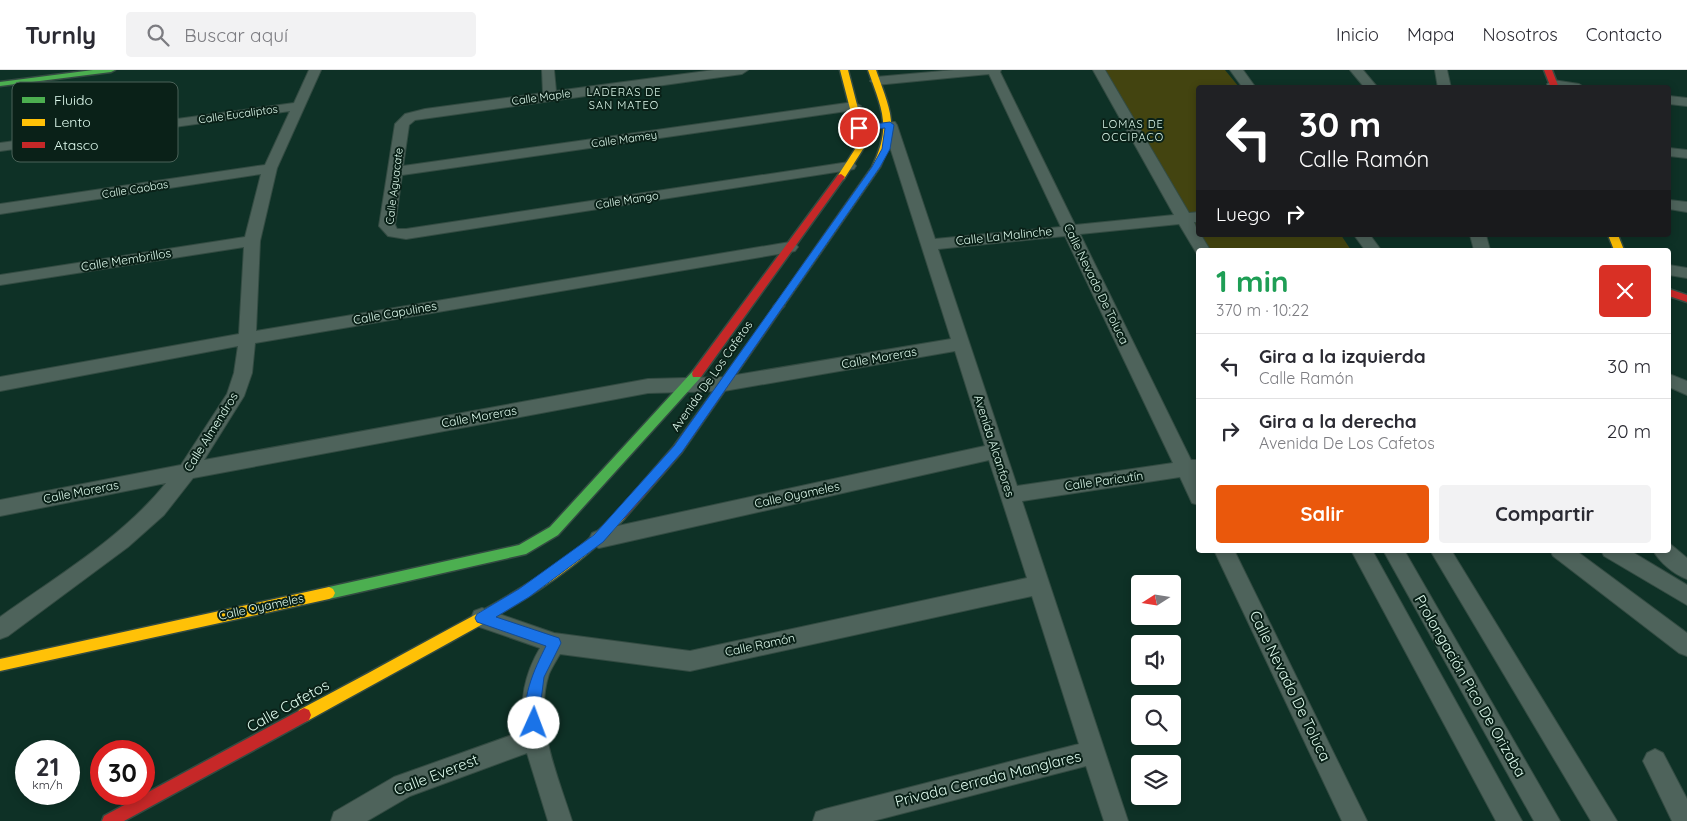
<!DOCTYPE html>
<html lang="es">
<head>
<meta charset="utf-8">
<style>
	:root { --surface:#fff; --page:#f2f2f3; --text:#2b2b33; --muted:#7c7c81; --line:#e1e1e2; --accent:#ea580c }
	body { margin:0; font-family:Quicksand,sans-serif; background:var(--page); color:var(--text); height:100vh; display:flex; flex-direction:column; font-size:19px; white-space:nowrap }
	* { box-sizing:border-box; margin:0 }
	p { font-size:16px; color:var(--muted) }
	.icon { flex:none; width:28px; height:28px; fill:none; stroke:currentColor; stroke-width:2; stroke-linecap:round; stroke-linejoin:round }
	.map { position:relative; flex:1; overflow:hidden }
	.details { position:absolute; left:1196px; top:178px; width:475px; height:305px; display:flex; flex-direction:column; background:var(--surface); border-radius:5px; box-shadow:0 2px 8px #0003 }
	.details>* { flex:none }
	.top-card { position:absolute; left:1196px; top:15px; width:475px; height:152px; border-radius:5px; box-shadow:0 2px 8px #0003; background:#202124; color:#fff; overflow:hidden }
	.needle { width:32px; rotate:258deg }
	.buttons { position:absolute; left:1131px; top:505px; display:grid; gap:10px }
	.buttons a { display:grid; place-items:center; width:50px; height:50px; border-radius:5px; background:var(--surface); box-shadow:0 2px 8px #0003; font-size:25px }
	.speed { position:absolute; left:15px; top:670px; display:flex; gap:10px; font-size:25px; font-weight:700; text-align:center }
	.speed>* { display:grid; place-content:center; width:65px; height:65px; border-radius:50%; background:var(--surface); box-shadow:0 2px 8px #0003; line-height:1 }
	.speed small { font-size:12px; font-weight:400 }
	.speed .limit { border:8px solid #d22; background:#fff; color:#111 }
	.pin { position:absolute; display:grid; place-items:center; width:42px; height:42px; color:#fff; margin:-21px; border:2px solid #fff; border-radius:50%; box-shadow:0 1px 5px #0007 }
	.me { position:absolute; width:55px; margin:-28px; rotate:2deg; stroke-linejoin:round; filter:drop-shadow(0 0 4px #0008) }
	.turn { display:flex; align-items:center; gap:18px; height:105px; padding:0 20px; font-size:22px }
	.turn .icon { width:65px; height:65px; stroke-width:2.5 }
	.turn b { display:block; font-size:35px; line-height:42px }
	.then { display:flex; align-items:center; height:48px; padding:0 20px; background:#0003; gap:10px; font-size:19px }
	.round { display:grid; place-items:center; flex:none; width:52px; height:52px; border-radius:5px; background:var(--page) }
	.summary { display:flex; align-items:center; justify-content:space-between; height:85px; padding:0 20px }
	h1 { font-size:30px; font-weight:700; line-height:38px; color:#1e9e55 }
	.cta { display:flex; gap:10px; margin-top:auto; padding:10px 20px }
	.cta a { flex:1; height:58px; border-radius:5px; background:var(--accent); color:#fff; font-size:20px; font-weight:700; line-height:58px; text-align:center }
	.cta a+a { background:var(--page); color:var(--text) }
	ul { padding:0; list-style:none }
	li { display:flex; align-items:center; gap:15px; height:65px; padding:0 20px; border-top:1px solid var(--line) }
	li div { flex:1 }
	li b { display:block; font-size:19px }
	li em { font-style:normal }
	header { display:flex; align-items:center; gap:30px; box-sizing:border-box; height:70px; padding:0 25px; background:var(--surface); border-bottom:1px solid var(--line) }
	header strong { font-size:24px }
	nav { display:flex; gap:28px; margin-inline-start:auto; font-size:18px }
	.search { width:350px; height:45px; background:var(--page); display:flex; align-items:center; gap:12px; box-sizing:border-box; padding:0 18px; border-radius:5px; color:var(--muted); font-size:19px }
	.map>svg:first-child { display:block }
	.green { fill:#434410 }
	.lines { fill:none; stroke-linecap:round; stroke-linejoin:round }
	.street-casing { stroke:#334b42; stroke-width:2 }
	.fast-casing { stroke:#334b42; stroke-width:3 }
	.slow-casing { stroke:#334b42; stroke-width:3 }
	.jam-casing { stroke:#334b42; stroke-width:3 }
	.street { fill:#4e635b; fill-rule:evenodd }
	.fast { fill:#4caf50; fill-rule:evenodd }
	.slow { fill:#ffc107; fill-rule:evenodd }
	.jam { fill:#c62828; fill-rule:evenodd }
	.route { fill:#1a73e8; stroke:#114b97 }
	.labels { text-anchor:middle; stroke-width:4; stroke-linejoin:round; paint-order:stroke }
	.far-neighbourhood-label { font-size:11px; letter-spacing:1px; fill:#defaed; stroke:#0a2118 }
	.far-street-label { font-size:11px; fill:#defaed; stroke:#0a2118 }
	.street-label { font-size:12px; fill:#defaed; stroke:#0a2118 }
	.near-street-label { font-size:15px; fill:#defaed; stroke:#0a2118 }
	.key { fill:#0a2118; stroke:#4a6258; stroke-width:1 }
	.key-label { font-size:14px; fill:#defaed }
</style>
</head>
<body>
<header>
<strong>Turnly</strong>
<div class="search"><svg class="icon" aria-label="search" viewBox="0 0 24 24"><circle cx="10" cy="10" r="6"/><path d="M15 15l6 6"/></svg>Buscar aquí</div>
<nav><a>Inicio</a><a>Mapa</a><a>Nosotros</a><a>Contacto</a></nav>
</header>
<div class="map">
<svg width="1687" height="751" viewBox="0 0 1687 751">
	<rect width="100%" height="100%" fill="#0e3126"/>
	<path class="green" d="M 1103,0 L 1225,0 L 1239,17 L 1199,18 L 1199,164 Z
		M 1200,165 L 1341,165 L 1351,180 L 1208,180 Z"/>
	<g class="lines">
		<defs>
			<path id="street" d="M 309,0 L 321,0 L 277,98 L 260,171 L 256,261 L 790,172 L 795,173 L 798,177 L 795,181 L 790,182 L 255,273 L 252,303 L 244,326 L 204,390 L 648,309 L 724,307 L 951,269 L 883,55 L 885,52 L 895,52 L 897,55 L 935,169 L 1061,157 L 989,4 L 876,15 L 870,11 L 876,7 L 954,0 L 1001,0 L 1000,2 L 1075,155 L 1174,145 L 1093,0 L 1105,0 L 1189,143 L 1199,142 L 1199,152 L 1194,152 L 1199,165 L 1201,165 L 1210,180 L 1199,180 L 1199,184 L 1197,184 L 1179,154 L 1080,164 L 1191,390 L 1199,390 L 1199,435 L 1192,433 L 1180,407 L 1022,431 L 1128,751 L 1104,751 L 1086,696 L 873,751 L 813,751 L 816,742 L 825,739 L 1079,674 L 1032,526 L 690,601 L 560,584 C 556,591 552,597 549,604 C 533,652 558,706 572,751 L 548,751 L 527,683 L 410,726 L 367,751 L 331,751 L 334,742 L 394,707 L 523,661 C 520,631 524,605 540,578 L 474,555 L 471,548 L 474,541 L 482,538 L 554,563 L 690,581 L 1027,508 L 989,390 L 599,478 L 592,475 L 589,469 L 592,463 L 599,460 L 985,376 L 955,281 L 724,321 L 648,323 L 193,408 L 164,445 L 128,477 L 8,566 L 0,569 L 0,547 C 57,506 122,468 166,413 L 0,446 L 0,430 L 181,395 L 227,324 L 234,303 L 238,276 L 0,321 L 0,307 L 239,264 L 244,177 L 0,215 L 0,205 L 245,167 L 261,104 L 0,144 L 0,134 L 265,95 L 290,41 L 0,81 L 0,73 L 294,33 ZM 1065,166 L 1173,393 L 1017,416 L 938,179 Z
				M 542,0 L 554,0 L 556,21 L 714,0 L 748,0 L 742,4 L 415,50 L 409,55 L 403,96 L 854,32 L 861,36 L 854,40 L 402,105 L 395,155 L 397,159 L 406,159 L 849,92 L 854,93 L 856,96 L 854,99 L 849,100 L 406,169 L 388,166 L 379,156 L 395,54 L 405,44 L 425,39 L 543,23 Z
				M 1230,0 L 1243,0 L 1256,18 L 1243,18 Z
				M 1350,0 L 1363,0 L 1378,18 L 1365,18 Z
				M 1435,0 L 1447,0 L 1451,18 L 1438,18 Z
				M 1553,10 L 1579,14 L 1585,18 L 1548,17 L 1547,14 Z
				M 1669,26 L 1687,28 L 1687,36 L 1669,34 Z
				M 1669,78 L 1687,80 L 1687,88 L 1669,86 Z
				M 1669,130 L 1687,132 L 1687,142 L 1669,139 Z
				M 1354,165 L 1370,165 L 1381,180 L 1365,180 Z
				M 1470,165 L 1486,165 L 1490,180 L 1474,180 Z
				M 1669,195 L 1687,198 L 1687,208 L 1669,205 Z
				M 1669,304 L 1687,311 L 1687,325 L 1669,317 Z
				M 1669,473 L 1687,488 L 1687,509 C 1675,505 1659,492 1653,480 L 1669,480 Z
				M 1214,480 L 1234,480 L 1367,751 L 1342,751 Z
				M 1351,480 L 1372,480 L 1522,751 L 1496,751 Z
				M 1383,480 L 1404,480 L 1560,751 L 1534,751 Z
				M 1430,480 L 1451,480 L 1617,751 L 1591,751 Z
				M 1550,480 L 1575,480 L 1687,563 L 1687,586 L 1679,583 L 1553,486 Z
				M 1601,480 L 1629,480 L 1687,515 L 1687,535 L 1604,486 Z
				M 1655,679 L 1663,683 L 1687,729 L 1687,751 L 1672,751 L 1647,699 L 1643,691 L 1647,683 Z"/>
			<path id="fast" d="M 93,0 L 115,0 L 111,2 L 0,16 L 0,12 Z
				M 697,300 L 702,304 L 701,307 L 558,465 L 526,484 L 329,529 L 325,527 L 323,523 L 325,519 L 329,517 L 519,475 L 550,457 L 693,301 Z"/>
			<path id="slow" d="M 840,0 L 848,0 L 863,58 L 865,76 L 844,109 L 841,110 L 837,107 L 857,76 L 855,58 Z
				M 868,0 L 876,0 C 890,40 900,56 880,97 L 782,238 L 776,238 L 774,236 L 776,234 L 872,97 C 892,56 882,40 868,0 Z
				M 1608,165 L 1618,165 L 1624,180 L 1614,180 Z
				M 620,441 L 624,443 L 626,446 L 624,449 C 575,503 508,540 445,575 C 400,600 354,625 309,650 L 304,652 L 299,650 L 297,645 L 299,640 C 345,616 390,591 436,566 C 499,532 567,496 616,443 Z
				M 329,517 L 333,519 L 335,523 L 333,527 L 329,529 L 0,601 L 0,589 Z"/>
			<path id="jam" d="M 1544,0 L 1552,0 L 1559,18 L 1551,18 Z
				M 841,104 L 845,107 L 701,307 L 693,307 L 692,304 L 693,301 L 838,105 Z
				M 1669,219 L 1687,225 L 1687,232 L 1669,226 Z
				M 779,233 L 784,236 L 782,238 L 682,382 L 624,449 L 620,451 L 616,449 L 614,446 L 616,443 L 674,376 L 776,234 Z
				M 304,638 L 309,640 L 311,645 L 309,650 L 124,751 L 102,751 L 104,746 Z"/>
		</defs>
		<use href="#street" class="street-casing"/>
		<use href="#fast" class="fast-casing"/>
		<use href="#slow" class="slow-casing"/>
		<use href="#jam" class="jam-casing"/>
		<use href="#street" class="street"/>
		<use href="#fast" class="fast"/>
		<use href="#slow" class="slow"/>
		<use href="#jam" class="jam"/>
	</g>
	<path class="route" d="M 890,52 L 894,55 L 890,79 L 880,97 L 682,382 L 603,472 L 529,527 L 496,547 L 559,568 L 561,573 L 544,607 L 540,638 L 541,653 L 539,658 L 534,660 L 529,658 C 518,633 535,598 546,576 L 477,552 L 475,548 L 477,544 L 519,519 L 594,465 L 674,376 L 872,97 L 882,79 L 885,58 L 859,61 L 855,58 L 859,56 Z"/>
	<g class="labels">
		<g class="far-neighbourhood-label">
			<text x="624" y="26">LADERAS DE<tspan x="624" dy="13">SAN MATEO</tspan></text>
			<text x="1133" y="58">LOMAS DE<tspan x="1133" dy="13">OCCIPACO</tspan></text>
		</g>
		<g class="far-street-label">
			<text transform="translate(541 27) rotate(-8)" y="4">Calle Maple</text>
			<text transform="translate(238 44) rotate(-8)" y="4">Calle Eucaliptos</text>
			<text transform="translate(624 69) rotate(-8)" y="4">Calle Mamey</text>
			<text transform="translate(394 116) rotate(-83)" y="4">Calle Aguacate</text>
			<text transform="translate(135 119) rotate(-9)" y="4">Calle Caobas</text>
			<text transform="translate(627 130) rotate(-9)" y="4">Calle Mango</text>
		</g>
		<g class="street-label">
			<text transform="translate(1004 166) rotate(-6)" y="4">Calle La Malinche</text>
			<text transform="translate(126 190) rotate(-9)" y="4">Calle Membrillos</text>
			<text transform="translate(1096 214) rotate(64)" y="4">Calle Nevado De Toluca</text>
			<text transform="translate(395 243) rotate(-10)" y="4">Calle Capulines</text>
			<text transform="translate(879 288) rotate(-10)" y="4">Calle Moreras</text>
			<text transform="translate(712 306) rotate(-55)" y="4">Avenida De Los Cafetos</text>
			<text transform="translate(479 347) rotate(-10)" y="4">Calle Moreras</text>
			<text transform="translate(211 362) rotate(-58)" y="4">Calle Almendros</text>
			<text transform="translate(994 376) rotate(72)" y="4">Avenida Alcanfores</text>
			<text transform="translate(1104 411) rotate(-8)" y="4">Calle Paricutín</text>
			<text transform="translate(81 422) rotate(-11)" y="4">Calle Moreras</text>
			<text transform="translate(797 425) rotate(-12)" y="4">Calle Oyameles</text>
			<text transform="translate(261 537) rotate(-12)" y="4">Calle Oyameles</text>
			<text transform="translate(760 575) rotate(-12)" y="4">Calle Ramón</text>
		</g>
		<g class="near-street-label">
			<text transform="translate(1290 616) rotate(64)" y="5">Calle Nevado De Toluca</text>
			<text transform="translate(1470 616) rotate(60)" y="5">Prolongación Pico De Orizaba</text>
			<text transform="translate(288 636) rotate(-29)" y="5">Calle Cafetos</text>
			<text transform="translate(436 705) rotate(-21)" y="5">Calle Everest</text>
			<text transform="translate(988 709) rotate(-14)" y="5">Privada Cerrada Manglares</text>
		</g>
	</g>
	<rect x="12" y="12" width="166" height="80" rx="8" class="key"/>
	<rect x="22" y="27" width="23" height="6" fill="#4caf50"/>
	<rect x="22" y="49" width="23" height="7" fill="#ffc107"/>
	<rect x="22" y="72" width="23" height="6" fill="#c62828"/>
	<g class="key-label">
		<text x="54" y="35">Fluido</text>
		<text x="54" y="57">Lento</text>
		<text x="54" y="80">Atasco</text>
	</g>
</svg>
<div class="buttons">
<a><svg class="needle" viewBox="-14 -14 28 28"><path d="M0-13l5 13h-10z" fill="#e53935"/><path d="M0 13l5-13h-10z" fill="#7c7c81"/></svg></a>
<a><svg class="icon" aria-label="sound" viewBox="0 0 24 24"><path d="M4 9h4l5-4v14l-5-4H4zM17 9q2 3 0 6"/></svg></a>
<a><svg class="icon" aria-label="search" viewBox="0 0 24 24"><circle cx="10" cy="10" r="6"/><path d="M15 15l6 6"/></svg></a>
<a><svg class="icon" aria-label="layers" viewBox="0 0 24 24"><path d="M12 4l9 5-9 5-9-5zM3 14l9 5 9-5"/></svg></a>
</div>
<div class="speed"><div>21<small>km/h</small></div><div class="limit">30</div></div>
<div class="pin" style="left:859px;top:58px;background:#d93025"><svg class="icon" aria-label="arrive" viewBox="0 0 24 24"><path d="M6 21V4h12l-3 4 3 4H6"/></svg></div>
<svg class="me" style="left:534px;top:653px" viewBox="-20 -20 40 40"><circle r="19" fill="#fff"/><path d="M0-13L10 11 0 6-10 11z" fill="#1a73e8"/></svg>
<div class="top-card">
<div class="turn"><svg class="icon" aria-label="left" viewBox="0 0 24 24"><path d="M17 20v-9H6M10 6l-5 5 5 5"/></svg><div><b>30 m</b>Calle Ramón</div></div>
<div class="then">Luego<svg class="icon" aria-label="right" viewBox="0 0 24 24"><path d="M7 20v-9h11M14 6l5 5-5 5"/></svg></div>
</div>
<section class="details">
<div class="summary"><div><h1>1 min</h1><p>370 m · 10:22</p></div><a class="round" style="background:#d93025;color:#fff"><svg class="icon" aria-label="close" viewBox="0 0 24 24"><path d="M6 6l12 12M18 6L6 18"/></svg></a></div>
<ul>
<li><svg class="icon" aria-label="left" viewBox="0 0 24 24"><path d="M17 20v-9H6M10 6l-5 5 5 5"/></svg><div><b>Gira a la izquierda</b><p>Calle Ramón</p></div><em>30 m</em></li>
<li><svg class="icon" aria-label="right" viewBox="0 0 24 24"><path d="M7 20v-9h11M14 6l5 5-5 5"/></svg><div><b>Gira a la derecha</b><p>Avenida De Los Cafetos</p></div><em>20 m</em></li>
</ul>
<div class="cta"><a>Salir</a><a>Compartir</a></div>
</section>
</div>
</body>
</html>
